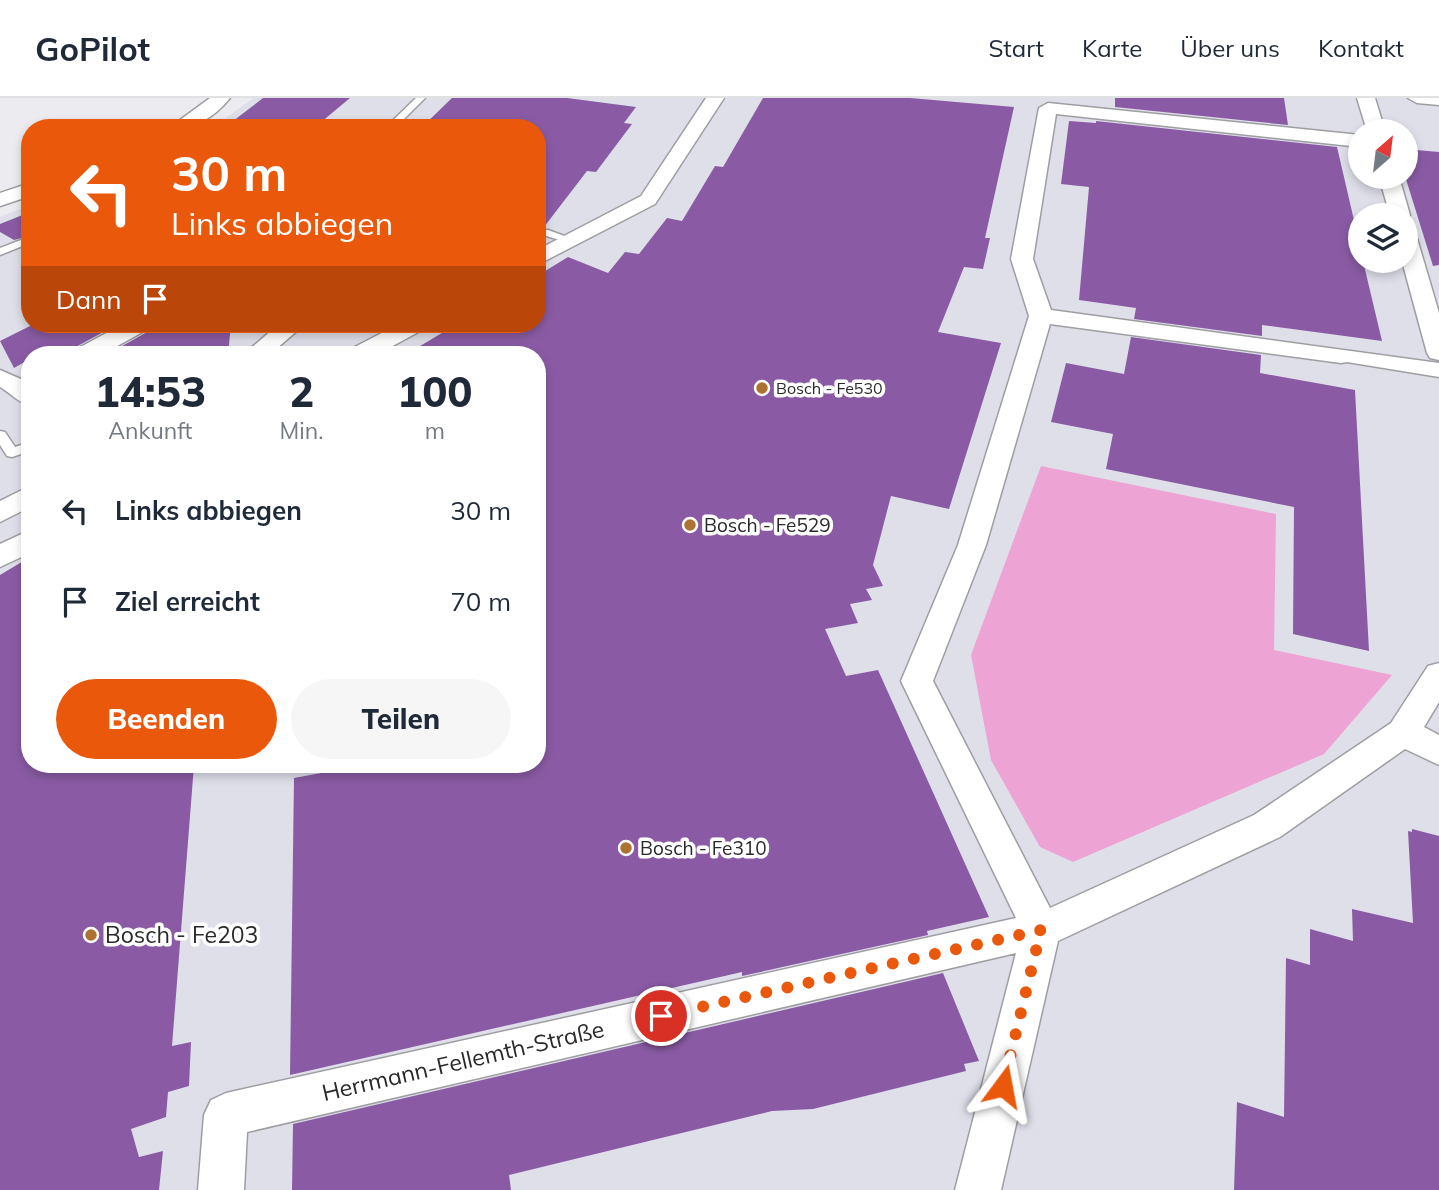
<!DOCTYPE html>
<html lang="de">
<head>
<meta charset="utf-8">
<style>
	:root { --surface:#fff; --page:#f6f6f7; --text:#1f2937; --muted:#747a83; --line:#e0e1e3; --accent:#ea580c }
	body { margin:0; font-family:Mulish,sans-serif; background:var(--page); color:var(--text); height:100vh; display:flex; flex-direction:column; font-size:26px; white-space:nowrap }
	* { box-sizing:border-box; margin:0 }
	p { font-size:23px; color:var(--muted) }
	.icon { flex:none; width:38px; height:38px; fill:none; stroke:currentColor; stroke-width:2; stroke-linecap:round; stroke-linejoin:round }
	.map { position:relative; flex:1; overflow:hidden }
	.panel { position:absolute; left:21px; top:248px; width:525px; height:427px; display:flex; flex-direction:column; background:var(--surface); border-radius:28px; box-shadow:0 4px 10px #0003 }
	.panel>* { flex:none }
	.top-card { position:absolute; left:21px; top:21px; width:525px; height:214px; border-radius:28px; box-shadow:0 4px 10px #0003; background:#ea580c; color:#fff; overflow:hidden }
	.needle { width:46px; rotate:28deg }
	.buttons { position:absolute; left:1348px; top:21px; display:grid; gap:14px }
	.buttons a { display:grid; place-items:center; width:70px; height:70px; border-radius:50%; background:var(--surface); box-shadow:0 4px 10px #0003; font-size:35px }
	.pin { position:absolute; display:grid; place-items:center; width:60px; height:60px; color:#fff; margin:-30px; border:4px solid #fff; border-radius:50%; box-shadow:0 2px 7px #0007 }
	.me { position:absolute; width:77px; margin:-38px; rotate:13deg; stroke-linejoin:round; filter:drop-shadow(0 0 5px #0008) }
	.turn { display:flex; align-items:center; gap:24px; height:147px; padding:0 35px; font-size:32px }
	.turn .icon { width:91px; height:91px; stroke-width:2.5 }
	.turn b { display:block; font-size:49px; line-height:60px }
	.then { display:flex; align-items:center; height:66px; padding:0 35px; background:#0003; gap:14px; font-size:26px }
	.eta { display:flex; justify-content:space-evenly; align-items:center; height:119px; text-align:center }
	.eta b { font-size:42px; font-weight:800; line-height:49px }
	.button { display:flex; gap:14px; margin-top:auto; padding:14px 35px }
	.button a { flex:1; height:80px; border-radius:42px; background:var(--accent); color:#fff; font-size:28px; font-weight:800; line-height:80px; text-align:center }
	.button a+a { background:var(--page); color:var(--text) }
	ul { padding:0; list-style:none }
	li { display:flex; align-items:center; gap:21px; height:91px; padding:0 35px }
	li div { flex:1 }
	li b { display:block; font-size:26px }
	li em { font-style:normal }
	header { display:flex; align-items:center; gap:42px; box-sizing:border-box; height:98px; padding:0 35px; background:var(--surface); border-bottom:2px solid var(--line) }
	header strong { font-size:33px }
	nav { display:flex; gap:38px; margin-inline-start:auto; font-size:24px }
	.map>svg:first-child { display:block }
	.built { fill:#dfdfea; fill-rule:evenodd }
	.green { fill:#eda3d4 }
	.building { fill:#8a5ba4 }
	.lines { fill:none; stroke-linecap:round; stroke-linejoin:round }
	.lane-casing { stroke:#9e9ea2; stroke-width:3 }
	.street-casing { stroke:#9e9ea2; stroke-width:3 }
	.lane { fill:#fff; fill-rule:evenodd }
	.street { fill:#fff; fill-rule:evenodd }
	.route { stroke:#ea580c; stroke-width:12; stroke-dasharray:0 21.6 }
	.poi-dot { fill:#ad7133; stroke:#fff; stroke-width:2.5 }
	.labels { text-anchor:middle; stroke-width:7; stroke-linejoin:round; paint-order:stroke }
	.far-poi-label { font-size:16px; fill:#29292b; stroke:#fff; text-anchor:start }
	.poi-label { font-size:19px; fill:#29292b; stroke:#fff; text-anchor:start }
	.near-poi-label { font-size:23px; fill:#29292b; stroke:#fff; text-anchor:start }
	.near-street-label { font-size:23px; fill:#29292b; stroke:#fff }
</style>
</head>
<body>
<header>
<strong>GoPilot</strong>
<nav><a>Start</a><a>Karte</a><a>Über uns</a><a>Kontakt</a></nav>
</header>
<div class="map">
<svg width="1439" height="1092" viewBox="0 0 1439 1092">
	<rect width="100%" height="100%" fill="#ececf0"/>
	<path class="built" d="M 253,0 L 1439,0 L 1439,1092 L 0,1092 L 0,119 L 30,107 L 30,226 L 537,226 L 537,30 L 212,30 ZM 1360,33 L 1405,33 L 1405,79 L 1360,79 ZM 1360,117 L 1405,117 L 1405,163 L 1360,163 ZM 30,257 L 537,257 L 537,667 L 30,667 Z"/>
	<path class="green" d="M 1041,368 L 1276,416 L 1274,552 L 1392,577 L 1324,656 L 1073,764 L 1040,749 L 991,662 L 971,557 Z"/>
	<path class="building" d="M 263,0 L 350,0 L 314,30 L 224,30 Z
		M 452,0 L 567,0 L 636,9 L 624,25 L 632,26 L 596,74 L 587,73 L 544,129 L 537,129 L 537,30 L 421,30 Z
		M 763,0 L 910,0 L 1014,9 L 985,140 L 990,140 L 983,171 L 964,169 L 938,234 L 1001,245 L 949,411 L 891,398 L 873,467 L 883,488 L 866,491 L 872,502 L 850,506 L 858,525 L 825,531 L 846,578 L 878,572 L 989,819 L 927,833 L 928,837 L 742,878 L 742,874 L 290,977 L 294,680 L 332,673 L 332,667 L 537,667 L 537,257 L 405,257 L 457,226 L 537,226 L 537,178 L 568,159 L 608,175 L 625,154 L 639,156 L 667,120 L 682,123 L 715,68 L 723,69 Z
		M 1115,0 L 1284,0 L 1288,27 L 1115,9 Z
		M 1069,23 L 1096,25 L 1096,23 L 1337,49 L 1360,148 L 1360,163 L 1363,163 L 1382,243 L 1262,227 L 1262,238 L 1134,221 L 1136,210 L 1079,202 L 1089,89 L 1061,86 Z
		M 1405,51 L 1439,54 L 1439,167 L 1433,168 L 1405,78 Z
		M 30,114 L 30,150 L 27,149 L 29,144 L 22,140 L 14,142 L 0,134 L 0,126 Z
		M 34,226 L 118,226 L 74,250 L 69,257 L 30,257 L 30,261 L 14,270 L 0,243 Z
		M 155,226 L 231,226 L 228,257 L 106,257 L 149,233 Z
		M 1131,239 L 1261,257 L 1260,275 L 1355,292 L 1369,553 L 1293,536 L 1294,409 L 1106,371 L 1113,336 L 1051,324 L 1066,265 L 1124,276 Z
		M 30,459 L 30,667 L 194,667 L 172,948 L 191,944 L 189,988 L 168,994 L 166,1019 L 131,1031 L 139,1059 L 163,1053 L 159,1092 L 0,1092 L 0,477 Z
		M 1412,731 L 1439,738 L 1439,1092 L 1234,1092 L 1237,1004 L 1284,1019 L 1286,860 L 1310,867 L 1310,831 L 1353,843 L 1352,811 L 1413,825 L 1408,733 L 1412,734 Z
		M 943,875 L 979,963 L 964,966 L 966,973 L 813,1011 L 772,1013 L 509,1077 L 511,1092 L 292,1092 L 293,1026 Z"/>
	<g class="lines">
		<defs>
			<path id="lane" d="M 416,0 L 425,0 L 395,30 L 385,30 Z
				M 537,132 L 548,132 L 578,143 L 573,146 L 543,137 L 537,138 Z
				M 21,142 L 26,145 L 25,147 L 0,157 L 0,150 Z
				M 0,333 L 5,334 L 15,349 L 30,344 L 30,353 L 12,359 L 7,358 L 0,347 Z"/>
			<path id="street" d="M 210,0 L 230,0 C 213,21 195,30 169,30 Z
				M 706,0 L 724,0 L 655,106 L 537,167 L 537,152 L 641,98 Z
				M 1357,0 L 1375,0 L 1385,33 L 1367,33 Z
				M 1408,0 L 1439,0 L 1439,7 L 1417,5 Z
				M 1048,5 L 1360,37 L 1360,49 L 1056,16 L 1033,161 L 1051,212 L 1439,265 L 1439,279 L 1347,264 L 1341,265 L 1050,226 L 986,447 L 933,583 L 1050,810 L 1254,717 L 1391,625 L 1428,568 L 1439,565 L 1439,604 L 1424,629 L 1439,637 L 1439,667 L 1405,651 L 1280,739 L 1058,843 L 1001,1092 L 955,1092 L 1016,855 L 247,1034 L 244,1092 L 198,1092 L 204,1017 L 211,1002 L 226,995 L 1016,820 L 901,583 L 958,447 L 1029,218 L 1011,161 L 1039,10 Z
				M 1379,79 L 1399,79 L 1410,117 L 1407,121 L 1405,117 L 1390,117 Z
				M 30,85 L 30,98 L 0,108 L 0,95 Z
				M 1405,131 L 1412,133 L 1416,137 L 1439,215 L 1439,262 L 1430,260 L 1427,255 L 1402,163 L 1405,163 Z
				M 123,226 L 152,226 L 148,231 L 101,257 L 72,257 L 75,252 Z
				M 279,226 L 305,226 L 269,257 L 243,257 Z
				M 399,226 L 428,226 L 424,231 L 376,257 L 346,257 L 349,252 Z
				M 0,272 L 30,285 L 30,307 C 18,305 11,295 0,289 Z
				M 30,388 L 30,409 L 0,424 L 0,403 Z
				M 30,432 L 30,455 L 0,469 L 0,446 Z"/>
		</defs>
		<use href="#lane" class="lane-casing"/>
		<use href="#street" class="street-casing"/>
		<use href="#lane" class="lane"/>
		<use href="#street" class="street"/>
	</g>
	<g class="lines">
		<path class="route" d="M 661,918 L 1041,832 L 1003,988"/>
	</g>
	<g class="poi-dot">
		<circle cx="762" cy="290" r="7"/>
		<circle cx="690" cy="427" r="7"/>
		<circle cx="626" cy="750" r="7"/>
		<circle cx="91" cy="837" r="7"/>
	</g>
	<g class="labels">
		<g class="far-poi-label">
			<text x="776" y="296">Bosch - Fe530</text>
		</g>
		<g class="poi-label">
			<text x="704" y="434">Bosch - Fe529</text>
			<text x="640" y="757">Bosch - Fe310</text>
		</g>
		<g class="near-poi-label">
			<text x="105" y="845">Bosch - Fe203</text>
		</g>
		<g class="near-street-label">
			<text transform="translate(463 963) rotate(-13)" y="8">Herrmann-Fellemth-Straße</text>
		</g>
	</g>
</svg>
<div class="buttons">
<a><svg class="needle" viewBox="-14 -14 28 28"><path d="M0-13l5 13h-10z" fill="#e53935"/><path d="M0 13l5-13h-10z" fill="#747a83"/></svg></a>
<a><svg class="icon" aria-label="layers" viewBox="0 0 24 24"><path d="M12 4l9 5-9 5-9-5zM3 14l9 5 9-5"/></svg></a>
</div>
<div class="pin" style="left:661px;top:918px;background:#d93025"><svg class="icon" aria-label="arrive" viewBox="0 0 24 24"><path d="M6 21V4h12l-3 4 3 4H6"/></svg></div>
<svg class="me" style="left:1003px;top:988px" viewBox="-20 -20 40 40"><path d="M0-17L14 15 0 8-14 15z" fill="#ea580c" stroke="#fff" stroke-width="4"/></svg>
<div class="top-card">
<div class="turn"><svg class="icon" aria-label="left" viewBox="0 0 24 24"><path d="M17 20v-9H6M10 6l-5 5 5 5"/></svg><div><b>30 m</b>Links abbiegen</div></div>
<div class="then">Dann<svg class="icon" aria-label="arrive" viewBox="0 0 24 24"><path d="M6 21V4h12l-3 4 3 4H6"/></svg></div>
</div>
<section class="panel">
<div class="eta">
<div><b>14:53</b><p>Ankunft</p></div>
<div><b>2</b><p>Min.</p></div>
<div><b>100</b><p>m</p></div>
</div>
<ul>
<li><svg class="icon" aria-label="left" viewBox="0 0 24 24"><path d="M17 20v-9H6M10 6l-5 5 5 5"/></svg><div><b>Links abbiegen</b></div><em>30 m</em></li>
<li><svg class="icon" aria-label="arrive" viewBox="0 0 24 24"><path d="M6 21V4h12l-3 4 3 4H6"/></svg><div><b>Ziel erreicht</b></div><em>70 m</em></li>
</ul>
<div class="button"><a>Beenden</a><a>Teilen</a></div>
</section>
</div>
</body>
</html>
